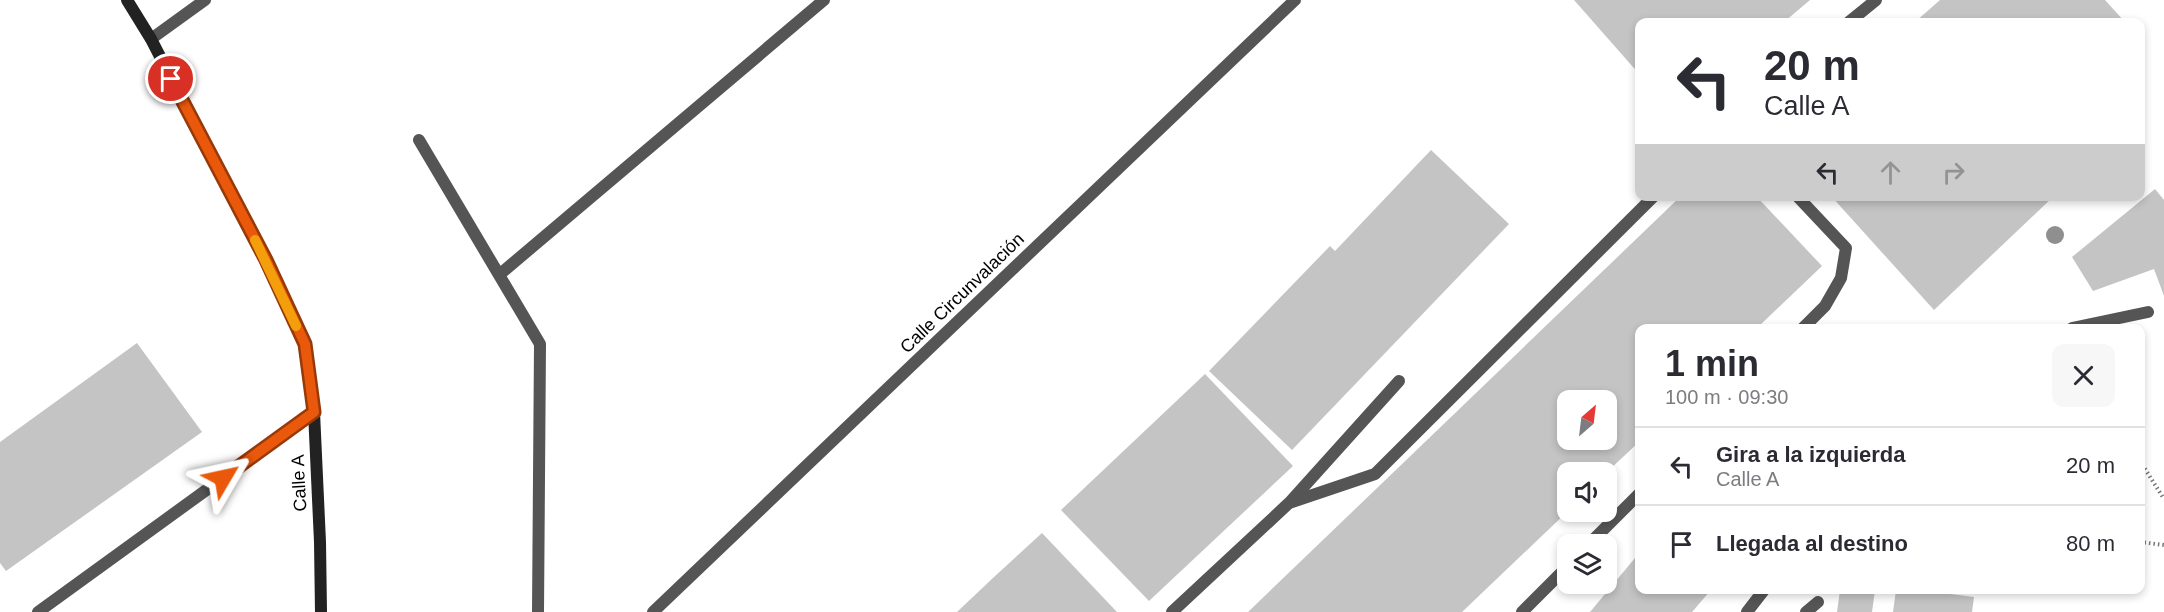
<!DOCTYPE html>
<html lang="es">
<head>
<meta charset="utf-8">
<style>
	:root { --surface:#fff; --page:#f7f7f7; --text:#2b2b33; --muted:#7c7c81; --line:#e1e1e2 }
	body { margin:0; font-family:Helvetica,sans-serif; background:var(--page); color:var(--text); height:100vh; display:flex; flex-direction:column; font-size:22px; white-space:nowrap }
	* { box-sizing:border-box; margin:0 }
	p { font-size:20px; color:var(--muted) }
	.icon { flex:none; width:33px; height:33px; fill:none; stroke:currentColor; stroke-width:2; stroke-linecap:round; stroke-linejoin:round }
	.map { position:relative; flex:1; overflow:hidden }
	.details { position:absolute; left:1635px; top:324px; width:510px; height:270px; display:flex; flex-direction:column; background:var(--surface); border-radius:12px; box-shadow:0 3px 9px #0003 }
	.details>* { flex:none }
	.banner { position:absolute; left:1635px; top:18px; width:510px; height:183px; border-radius:12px; box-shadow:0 3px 9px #0003; background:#fff; color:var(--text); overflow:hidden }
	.needle { width:39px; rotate:28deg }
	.buttons { position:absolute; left:1557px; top:390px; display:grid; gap:12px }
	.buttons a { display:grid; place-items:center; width:60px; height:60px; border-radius:12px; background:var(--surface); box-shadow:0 3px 9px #0003; font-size:30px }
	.pin { position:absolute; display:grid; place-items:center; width:51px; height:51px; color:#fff; margin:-26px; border:3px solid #fff; border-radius:50%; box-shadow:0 2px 6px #0007 }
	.me { position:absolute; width:66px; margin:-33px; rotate:54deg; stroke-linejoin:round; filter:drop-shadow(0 0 4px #0008) }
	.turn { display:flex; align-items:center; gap:21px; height:126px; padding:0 30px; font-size:27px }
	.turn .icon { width:78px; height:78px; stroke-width:2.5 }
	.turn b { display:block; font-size:42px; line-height:51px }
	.lanes { display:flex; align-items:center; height:57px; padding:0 30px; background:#0003; justify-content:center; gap:30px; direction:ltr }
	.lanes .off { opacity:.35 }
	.round { display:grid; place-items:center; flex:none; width:63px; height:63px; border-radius:12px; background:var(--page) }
	.head { display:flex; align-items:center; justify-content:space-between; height:102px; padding:0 30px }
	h1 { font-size:36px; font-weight:800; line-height:45px }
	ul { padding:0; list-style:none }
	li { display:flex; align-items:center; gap:18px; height:78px; padding:0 30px; border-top:2px solid var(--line) }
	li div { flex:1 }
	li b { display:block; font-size:22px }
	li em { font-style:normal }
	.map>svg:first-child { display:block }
	.building { fill:#c4c4c4; fill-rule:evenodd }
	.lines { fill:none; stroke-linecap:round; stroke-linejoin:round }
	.path { stroke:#777; stroke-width:4; stroke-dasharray:1.5 3; stroke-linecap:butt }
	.lane { stroke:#555; stroke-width:12 }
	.street { stroke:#555; stroke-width:12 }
	.secondary { stroke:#222; stroke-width:12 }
	.tree { fill:#8f8f8f }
	.route-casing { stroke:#983908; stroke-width:15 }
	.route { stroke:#ea580c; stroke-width:10 }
	.slow { stroke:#f59e0b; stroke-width:10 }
	.labels { text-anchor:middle; stroke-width:5; stroke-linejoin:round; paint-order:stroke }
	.street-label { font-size:18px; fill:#000; stroke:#fff }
</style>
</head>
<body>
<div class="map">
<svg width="2164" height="612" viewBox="0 0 2164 612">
	<rect width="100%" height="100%" fill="#fff"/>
	<path class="building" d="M 1574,0 L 1810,0 L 1784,22 L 1640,22 L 1640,75 Z
		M 1940,0 L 2105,0 L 2125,22 L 1915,22 Z
		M 1431,150 L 1509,224 L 1292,450 L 1209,371 L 1330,246 L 1335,251 Z
		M 2155,189 L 2164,200 L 2164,296 L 2154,269 L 2093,291 L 2072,257 Z
		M 1681,196 L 1756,196 L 1822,266 L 1757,328 L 1640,328 L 1640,441 L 1607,472 L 1568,472 L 1568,511 L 1462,612 L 1248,612 ZM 1568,400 L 1606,400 L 1606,440 L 1568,440 Z
		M 1831,196 L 2054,196 L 1934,310 Z
		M 137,343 L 202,432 L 6,571 L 0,563 L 0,442 Z
		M 1205,374 L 1293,466 L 1149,601 L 1061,510 Z
		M 1042,533 L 1117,612 L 957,612 L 994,577 Z
		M 1640,552 L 1640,590 L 1711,590 L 1692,612 L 1590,612 Z
		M 1840,590 L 1875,590 L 1872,612 L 1837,612 Z
		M 1896,590 L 1918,590 L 1974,597 L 1972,612 L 1893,612 Z"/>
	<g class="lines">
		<path class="path" d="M 2140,461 L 2164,499
			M 2140,542 L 2164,545"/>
		<path class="lane" d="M 1849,22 L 1876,0
			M 1797,196 L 1846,248 L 1841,278 L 1825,306 L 1803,328
			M 2072,328 L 2148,312
			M 1290,502 L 1399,381
			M 1589,544 L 1640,493
			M 38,612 L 314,412
			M 1172,612 L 1289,503 L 1375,474 L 1654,196
			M 1522,612 L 1568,566
			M 1747,612 L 1764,590
			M 1806,612 L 1818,602"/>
		<path class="street" d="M 151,39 L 205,0
			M 419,140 L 540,344 L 538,612
			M 499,275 L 824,0
			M 653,612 L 1295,0"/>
		<path class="secondary" d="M 127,0 L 151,39 L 265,260 L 305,344 L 314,412 L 320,542 L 321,612"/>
	</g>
	<circle class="tree" cx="2055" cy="235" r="9"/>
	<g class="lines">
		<defs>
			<path id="route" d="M 171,79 L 266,260 L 305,344 L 314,412 L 223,478"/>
		</defs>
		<use href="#route" class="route-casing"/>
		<use href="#route" class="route"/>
		<path class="slow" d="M 255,240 L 296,326"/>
	</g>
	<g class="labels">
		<g class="street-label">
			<text transform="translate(962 293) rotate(-44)" y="6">Calle Circunvalación</text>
			<text transform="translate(299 483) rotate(-93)" y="6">Calle A</text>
		</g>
	</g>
</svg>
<div class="buttons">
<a><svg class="needle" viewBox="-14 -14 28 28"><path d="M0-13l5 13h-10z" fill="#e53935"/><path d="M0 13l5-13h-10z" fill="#7c7c81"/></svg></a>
<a><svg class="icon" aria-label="sound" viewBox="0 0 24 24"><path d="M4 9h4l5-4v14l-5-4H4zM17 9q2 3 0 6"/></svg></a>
<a><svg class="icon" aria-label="layers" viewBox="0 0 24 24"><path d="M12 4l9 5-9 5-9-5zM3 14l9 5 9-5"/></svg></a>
</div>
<div class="pin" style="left:171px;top:79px;background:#d93025"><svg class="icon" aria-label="arrive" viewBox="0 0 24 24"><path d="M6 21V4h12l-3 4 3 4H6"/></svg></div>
<svg class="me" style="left:223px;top:478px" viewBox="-20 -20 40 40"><path d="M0-17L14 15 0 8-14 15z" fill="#ea580c" stroke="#fff" stroke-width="4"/></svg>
<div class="banner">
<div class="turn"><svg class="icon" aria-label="left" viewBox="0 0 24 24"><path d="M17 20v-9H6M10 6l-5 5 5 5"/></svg><div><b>20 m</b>Calle A</div></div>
<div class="lanes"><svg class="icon" aria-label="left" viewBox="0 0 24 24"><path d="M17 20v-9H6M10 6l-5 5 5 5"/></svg><svg class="icon off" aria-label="ahead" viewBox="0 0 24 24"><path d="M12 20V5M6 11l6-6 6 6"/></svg><svg class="icon off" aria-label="right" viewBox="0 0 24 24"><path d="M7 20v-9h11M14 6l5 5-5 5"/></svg></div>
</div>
<section class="details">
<div class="head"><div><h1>1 min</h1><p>100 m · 09:30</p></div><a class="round"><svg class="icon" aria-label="close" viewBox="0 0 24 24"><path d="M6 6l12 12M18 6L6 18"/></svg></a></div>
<ul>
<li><svg class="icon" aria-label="left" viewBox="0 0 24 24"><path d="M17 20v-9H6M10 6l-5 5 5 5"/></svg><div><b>Gira a la izquierda</b><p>Calle A</p></div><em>20 m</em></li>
<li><svg class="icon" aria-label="arrive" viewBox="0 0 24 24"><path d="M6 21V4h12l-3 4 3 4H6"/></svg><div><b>Llegada al destino</b></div><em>80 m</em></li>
</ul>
</section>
</div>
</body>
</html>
